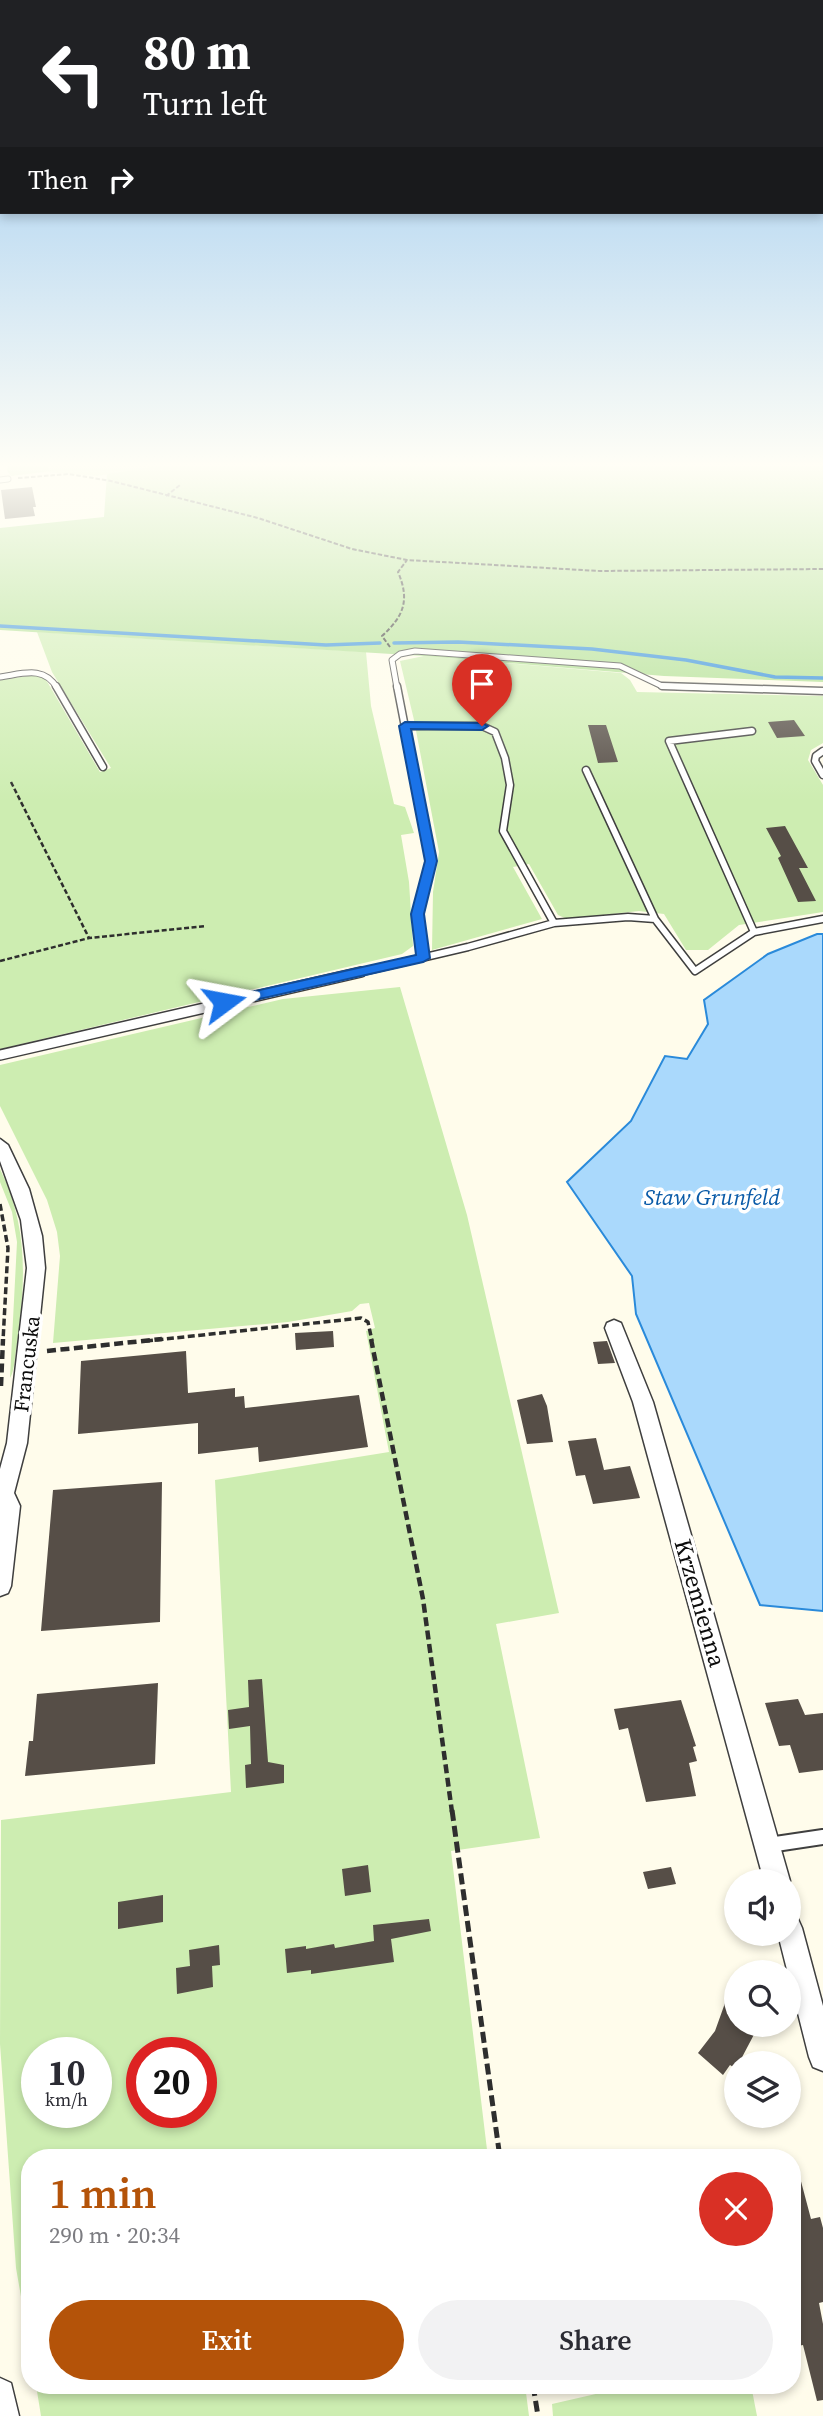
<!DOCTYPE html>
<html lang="en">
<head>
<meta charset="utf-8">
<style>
	:root { --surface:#fff; --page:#f2f2f3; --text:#2b2b33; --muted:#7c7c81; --accent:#b45309 }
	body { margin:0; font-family:"Source Serif 4",serif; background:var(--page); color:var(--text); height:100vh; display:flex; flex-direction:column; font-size:26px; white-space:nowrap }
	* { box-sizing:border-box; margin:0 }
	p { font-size:23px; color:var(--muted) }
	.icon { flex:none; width:38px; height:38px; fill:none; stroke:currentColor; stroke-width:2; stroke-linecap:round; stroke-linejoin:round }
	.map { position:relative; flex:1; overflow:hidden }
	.drawer { position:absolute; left:21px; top:2149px; width:780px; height:245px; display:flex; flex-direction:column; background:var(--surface); border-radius:28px; box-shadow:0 4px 10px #0003 }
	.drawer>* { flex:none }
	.hud { position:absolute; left:0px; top:0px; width:824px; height:214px; box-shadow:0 4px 10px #0003; background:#202124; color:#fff; overflow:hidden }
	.controls { position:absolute; left:724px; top:1869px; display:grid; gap:14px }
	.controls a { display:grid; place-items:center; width:77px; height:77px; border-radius:50%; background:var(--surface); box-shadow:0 4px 10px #0003; font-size:35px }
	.speed { position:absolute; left:21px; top:2037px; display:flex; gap:14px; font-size:35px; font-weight:700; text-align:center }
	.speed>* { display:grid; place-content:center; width:91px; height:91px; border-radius:50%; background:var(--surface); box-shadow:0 4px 10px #0003; line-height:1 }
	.speed small { font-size:18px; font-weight:400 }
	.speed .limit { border:10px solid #d22; background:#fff; color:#111 }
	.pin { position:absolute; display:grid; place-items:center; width:60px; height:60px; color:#fff; margin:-72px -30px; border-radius:50% 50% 50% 0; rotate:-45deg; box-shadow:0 0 7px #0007 }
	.pin .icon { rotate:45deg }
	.me { position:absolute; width:77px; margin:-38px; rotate:77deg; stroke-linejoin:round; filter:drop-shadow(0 0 5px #0008) }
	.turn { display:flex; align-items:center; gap:24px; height:147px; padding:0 28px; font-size:32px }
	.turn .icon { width:91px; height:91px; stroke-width:2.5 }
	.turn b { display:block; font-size:49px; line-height:60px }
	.then { display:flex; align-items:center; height:66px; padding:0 28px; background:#0003; gap:14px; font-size:26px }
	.round { display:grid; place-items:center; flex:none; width:74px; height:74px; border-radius:37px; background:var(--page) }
	.headline { display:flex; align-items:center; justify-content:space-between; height:119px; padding:0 28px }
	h1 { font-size:42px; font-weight:600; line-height:52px; color:var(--accent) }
	.primary-button { display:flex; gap:14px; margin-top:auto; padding:14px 28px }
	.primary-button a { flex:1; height:80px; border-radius:42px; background:var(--accent); color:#fff; font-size:28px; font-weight:600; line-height:80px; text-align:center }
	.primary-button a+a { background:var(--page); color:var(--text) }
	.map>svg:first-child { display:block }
	.green { fill:#cdedb1; fill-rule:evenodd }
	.forest { fill:#aedf8f }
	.water { fill:#aad9fc; stroke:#2a8ada; stroke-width:2 }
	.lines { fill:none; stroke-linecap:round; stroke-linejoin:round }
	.stream { stroke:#2a8ada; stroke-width:3.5 }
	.building { fill:#564e47 }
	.lane-far3-casing { stroke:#3f3f3f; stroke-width:7 }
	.lane-far2-casing { stroke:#3f3f3f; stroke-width:9 }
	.lane-far1-casing { stroke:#3f3f3f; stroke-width:12 }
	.lane-casing { stroke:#3f3f3f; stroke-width:18 }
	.street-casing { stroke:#3f3f3f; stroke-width:3 }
	.path-far4 { stroke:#2e2e2e; stroke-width:2; stroke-dasharray:4.5 2; stroke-linecap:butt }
	.path-far3 { stroke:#2e2e2e; stroke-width:2.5; stroke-dasharray:5 2.5; stroke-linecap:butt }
	.path-far2 { stroke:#2e2e2e; stroke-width:3.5; stroke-dasharray:7 3.5; stroke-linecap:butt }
	.path-far1 { stroke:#2e2e2e; stroke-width:4.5; stroke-dasharray:9 4.5; stroke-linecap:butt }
	.path { stroke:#2e2e2e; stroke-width:5; stroke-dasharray:11 5; stroke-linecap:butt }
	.lane-far3 { stroke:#fff; stroke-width:5 }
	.lane-far2 { stroke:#fff; stroke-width:6 }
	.lane-far1 { stroke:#fff; stroke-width:9 }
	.lane { stroke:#fff; stroke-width:14 }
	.street { fill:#fff; fill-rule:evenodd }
	.route { fill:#1a73e8; stroke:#114b97; stroke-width:2 }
	.labels { text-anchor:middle; stroke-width:7; stroke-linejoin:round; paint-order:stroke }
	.street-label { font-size:21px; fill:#0c0c0c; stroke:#fff }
	.water-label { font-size:23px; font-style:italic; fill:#0a5ba8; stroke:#fff }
	.near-street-label { font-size:24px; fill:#0c0c0c; stroke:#fff }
</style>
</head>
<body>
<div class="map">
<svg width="823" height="2416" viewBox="0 0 823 2416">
	<rect width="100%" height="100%" fill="#fffceb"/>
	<path class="green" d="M 44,464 L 167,464 L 97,476 L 47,472 L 51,471 L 50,467 Z
		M 37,632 L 366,652 L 371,706 L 394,804 L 405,807 L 414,833 L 401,835 L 409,882 L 413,946 L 402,954 L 0,1049 L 0,680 L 34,675 L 45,678 L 100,772 L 111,768 L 52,672 Z
		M 424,656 L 621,673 L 630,680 L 637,692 L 823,696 L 823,743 L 811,750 L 808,760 L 823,785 L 823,912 L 739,925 L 708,950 L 686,950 L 664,914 L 639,911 L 567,919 L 558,915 L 529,864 L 513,867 L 542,919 L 432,950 L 433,892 L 439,852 L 414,720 L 400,661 Z
		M 400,987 L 467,1215 L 559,1613 L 496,1624 L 540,1838 L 451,1851 L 488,2158 L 30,2158 L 30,2348 L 16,2268 L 0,2044 L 1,1820 L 231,1792 L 215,1480 L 389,1452 L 366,1331 L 375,1328 L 369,1303 L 360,1304 L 352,1311 L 288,1322 L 53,1343 L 60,1256 L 57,1232 L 47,1200 L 0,1106 L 0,1065 L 283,999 ZM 37,2053 L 96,2053 L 96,2112 L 37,2112 ZM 142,2053 L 201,2053 L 201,2112 L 142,2112 Z
		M 0,1169 C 28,1225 26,1282 17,1343 C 15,1354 15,1370 10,1378 L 17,1242 L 12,1212 L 0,1182 Z
		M 36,2385 L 525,2385 L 529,2416 L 41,2416 Z
		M 635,2385 L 751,2385 L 757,2416 L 553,2416 L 552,2404 Z"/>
	<path class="forest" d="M 8,464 L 44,464 L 52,471 L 11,476 L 7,471 Z
		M 168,464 L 823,464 L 823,682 L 664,676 L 424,656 L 0,630 L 0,528 L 104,517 L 107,474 Z"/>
	<path class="water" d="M 817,934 L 823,934 L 823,1611 L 760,1605 L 636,1314 L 632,1276 L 567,1182 L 631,1121 L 665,1056 L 687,1059 L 708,1024 L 704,1000 L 768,954 Z"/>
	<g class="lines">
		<path class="stream" d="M 0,626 L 326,645 L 380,643
			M 394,643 L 458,642 L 592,649 L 686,660 L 775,677 L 823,678"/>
	</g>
	<path class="building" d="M 32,487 L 36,507 L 33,507 L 35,516 L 5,519 L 1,490 Z
		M 794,720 L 805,736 L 777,738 L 768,722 Z
		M 588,725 L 606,725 L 618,762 L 598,763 Z
		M 785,826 L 808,868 L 799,868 L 816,901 L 798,902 L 778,858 L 781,856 L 766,828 Z
		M 333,1331 L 334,1347 L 296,1350 L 295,1333 Z
		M 607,1341 L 615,1363 L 598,1364 L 593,1342 Z
		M 186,1351 L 188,1393 L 235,1388 L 235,1397 L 244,1396 L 245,1408 L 359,1395 L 368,1447 L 259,1462 L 258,1447 L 198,1454 L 198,1423 L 78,1434 L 81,1361 Z
		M 542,1394 L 547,1406 L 553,1442 L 527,1444 L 517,1400 Z
		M 596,1438 L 604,1470 L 630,1466 L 640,1498 L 593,1504 L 585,1475 L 576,1476 L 568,1441 Z
		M 162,1482 L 160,1622 L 41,1631 L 53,1490 Z
		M 262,1679 L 268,1762 L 284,1765 L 284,1783 L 246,1788 L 245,1765 L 251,1764 L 250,1726 L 229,1729 L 228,1710 L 249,1707 L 248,1680 Z
		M 158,1683 L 155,1764 L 25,1776 L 29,1741 L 33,1741 L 37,1694 Z
		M 798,1699 L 805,1715 L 823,1713 L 823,1770 L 799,1773 L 790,1745 L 779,1746 L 765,1703 Z
		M 681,1700 L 696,1746 L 693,1747 L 697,1761 L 689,1763 L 696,1796 L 646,1802 L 628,1728 L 619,1730 L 614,1709 Z
		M 368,1865 L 371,1892 L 345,1896 L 342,1869 Z
		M 671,1867 L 676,1884 L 648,1889 L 643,1872 Z
		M 163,1895 L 163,1922 L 118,1929 L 118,1902 Z
		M 429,1919 L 431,1931 L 391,1939 L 394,1962 L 311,1974 L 311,1970 L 287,1973 L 285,1949 L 306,1946 L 306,1949 L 334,1944 L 335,1948 L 374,1941 L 373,1925 Z
		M 219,1945 L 220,1965 L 212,1966 L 213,1987 L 177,1994 L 176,1968 L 190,1966 L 189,1950 Z
		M 734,1978 L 737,1979 L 737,2025 L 759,2025 L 739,2063 L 737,2063 L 736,2069 L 730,2065 L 723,2075 L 698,2053 L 715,2031 Z
		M 798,2170 L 811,2219 L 820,2217 L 823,2228 L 823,2302 L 819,2303 L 823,2324 L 823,2400 L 817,2401 L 803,2345 L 793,2347 L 793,2171 Z"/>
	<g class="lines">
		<defs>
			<path id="lane-far3" d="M 0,480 L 8,479
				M 0,677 C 22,674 44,665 57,688
				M 397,688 L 392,660 L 400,654 L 415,651 L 620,666 L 662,686 L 711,688"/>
			<path id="lane-far2" d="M 56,686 L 103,767
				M 397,686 L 431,861 L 418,914 L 423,958
				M 662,686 L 823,691
				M 405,726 L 482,726 L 495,732 L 505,758 L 510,785 L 503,831 L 554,923
				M 752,731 L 669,741 L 754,932
				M 823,751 L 816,756 L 815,761 L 823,775
				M 586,770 L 655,919
				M 353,974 L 468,947 L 554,923 L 628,917 L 655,919 L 695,971 L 754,932 L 823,919"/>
			<path id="lane-far1" d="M 0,1055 L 361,972"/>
			<path id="lane" d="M 769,1845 L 823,1837"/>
			<path id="street" d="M 0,1139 L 8,1145 L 29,1189 L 42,1236 L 45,1268 L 27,1443 L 14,1493 L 20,1506 L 11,1586 L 8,1593 L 0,1596 L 0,1469 L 7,1443 L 27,1268 L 21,1220 L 0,1161 Z
				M 614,1320 L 621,1323 L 623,1328 L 653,1402 L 790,1881 L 789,1882 L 764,1881 L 633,1402 L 605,1328 L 607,1323 Z
				M 789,1915 L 798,1919 L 802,1928 L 823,2006 L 823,2071 L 813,2067 L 809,2057 L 778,1934 L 789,1934 Z
				M 0,2378 L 11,2383 L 19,2416 L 0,2416 Z"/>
		</defs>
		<use href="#lane-far3" class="lane-far3-casing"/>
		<use href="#lane-far2" class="lane-far2-casing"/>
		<use href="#lane-far1" class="lane-far1-casing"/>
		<use href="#lane" class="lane-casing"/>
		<use href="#street" class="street-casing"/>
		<path class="path-far4" d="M 18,478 L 69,474 L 111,481 L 258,518 L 352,549 L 407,560 L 600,571 L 823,569
			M 166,496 L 180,485
			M 390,647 L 382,636 C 404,616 410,600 398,572 L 407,560"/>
		<path class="path-far3" d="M 11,782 L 89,938
			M 0,961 L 89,938 L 206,926"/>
		<path class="path-far2" d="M 0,1204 L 8,1248 L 3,1341
			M 146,1341 L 361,1318 L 368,1322 L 372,1341"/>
		<path class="path-far1" d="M 371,1339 L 423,1599 L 452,1812
			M 47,1351 L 162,1339
			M 1,1386 L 3,1339"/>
		<path class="path" d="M 452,1810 L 500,2158
			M 533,2385 L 538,2416"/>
		<use href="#lane-far3" class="lane-far3"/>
		<use href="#lane-far2" class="lane-far2"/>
		<use href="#lane-far1" class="lane-far1"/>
		<use href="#lane" class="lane"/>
		<use href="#street" class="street"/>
	</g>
	<linearGradient id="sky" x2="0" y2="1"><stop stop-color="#8fc3f0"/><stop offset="0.58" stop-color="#fffef6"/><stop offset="1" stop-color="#fffef6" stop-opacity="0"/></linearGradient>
	<rect width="823" height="802" fill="url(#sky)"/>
	<path class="route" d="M 405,722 L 482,723 L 488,726 L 482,730 L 411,729 L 437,861 L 424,914 L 430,958 L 423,962 L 224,1007 L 219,1006 L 219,999 L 224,998 L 416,955 L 411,914 L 425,861 L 399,726 Z"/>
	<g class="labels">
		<g class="street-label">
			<text transform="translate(27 1364) rotate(-83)" y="7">Francuska</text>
		</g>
		<g class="water-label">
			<text x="712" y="1205">Staw Grunfeld</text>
		</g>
		<g class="near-street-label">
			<text transform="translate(700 1603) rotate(74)" y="8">Krzemienna</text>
		</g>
	</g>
</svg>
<div class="controls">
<a><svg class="icon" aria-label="sound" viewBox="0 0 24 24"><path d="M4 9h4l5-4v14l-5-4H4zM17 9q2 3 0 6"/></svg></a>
<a><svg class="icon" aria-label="search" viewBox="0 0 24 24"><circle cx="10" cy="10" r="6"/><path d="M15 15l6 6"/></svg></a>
<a><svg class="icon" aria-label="layers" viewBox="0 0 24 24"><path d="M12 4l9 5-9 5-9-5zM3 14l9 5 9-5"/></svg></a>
</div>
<div class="speed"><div>10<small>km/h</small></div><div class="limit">20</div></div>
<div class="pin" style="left:482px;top:726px;background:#d93025"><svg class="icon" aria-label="arrive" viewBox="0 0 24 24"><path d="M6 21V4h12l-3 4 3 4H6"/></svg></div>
<svg class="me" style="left:224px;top:1002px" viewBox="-20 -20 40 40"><path d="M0-17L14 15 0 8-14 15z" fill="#1a73e8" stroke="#fff" stroke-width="4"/></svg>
<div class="hud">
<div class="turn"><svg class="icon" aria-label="left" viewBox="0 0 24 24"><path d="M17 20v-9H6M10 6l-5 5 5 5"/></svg><div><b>80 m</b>Turn left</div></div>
<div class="then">Then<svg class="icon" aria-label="right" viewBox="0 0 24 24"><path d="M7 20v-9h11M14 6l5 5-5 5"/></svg></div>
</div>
<section class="drawer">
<div class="headline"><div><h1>1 min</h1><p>290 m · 20:34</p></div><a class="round" style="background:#d93025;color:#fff"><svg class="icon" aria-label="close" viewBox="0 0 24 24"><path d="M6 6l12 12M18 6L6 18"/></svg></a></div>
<div class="primary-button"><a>Exit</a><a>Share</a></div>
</section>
</div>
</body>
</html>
